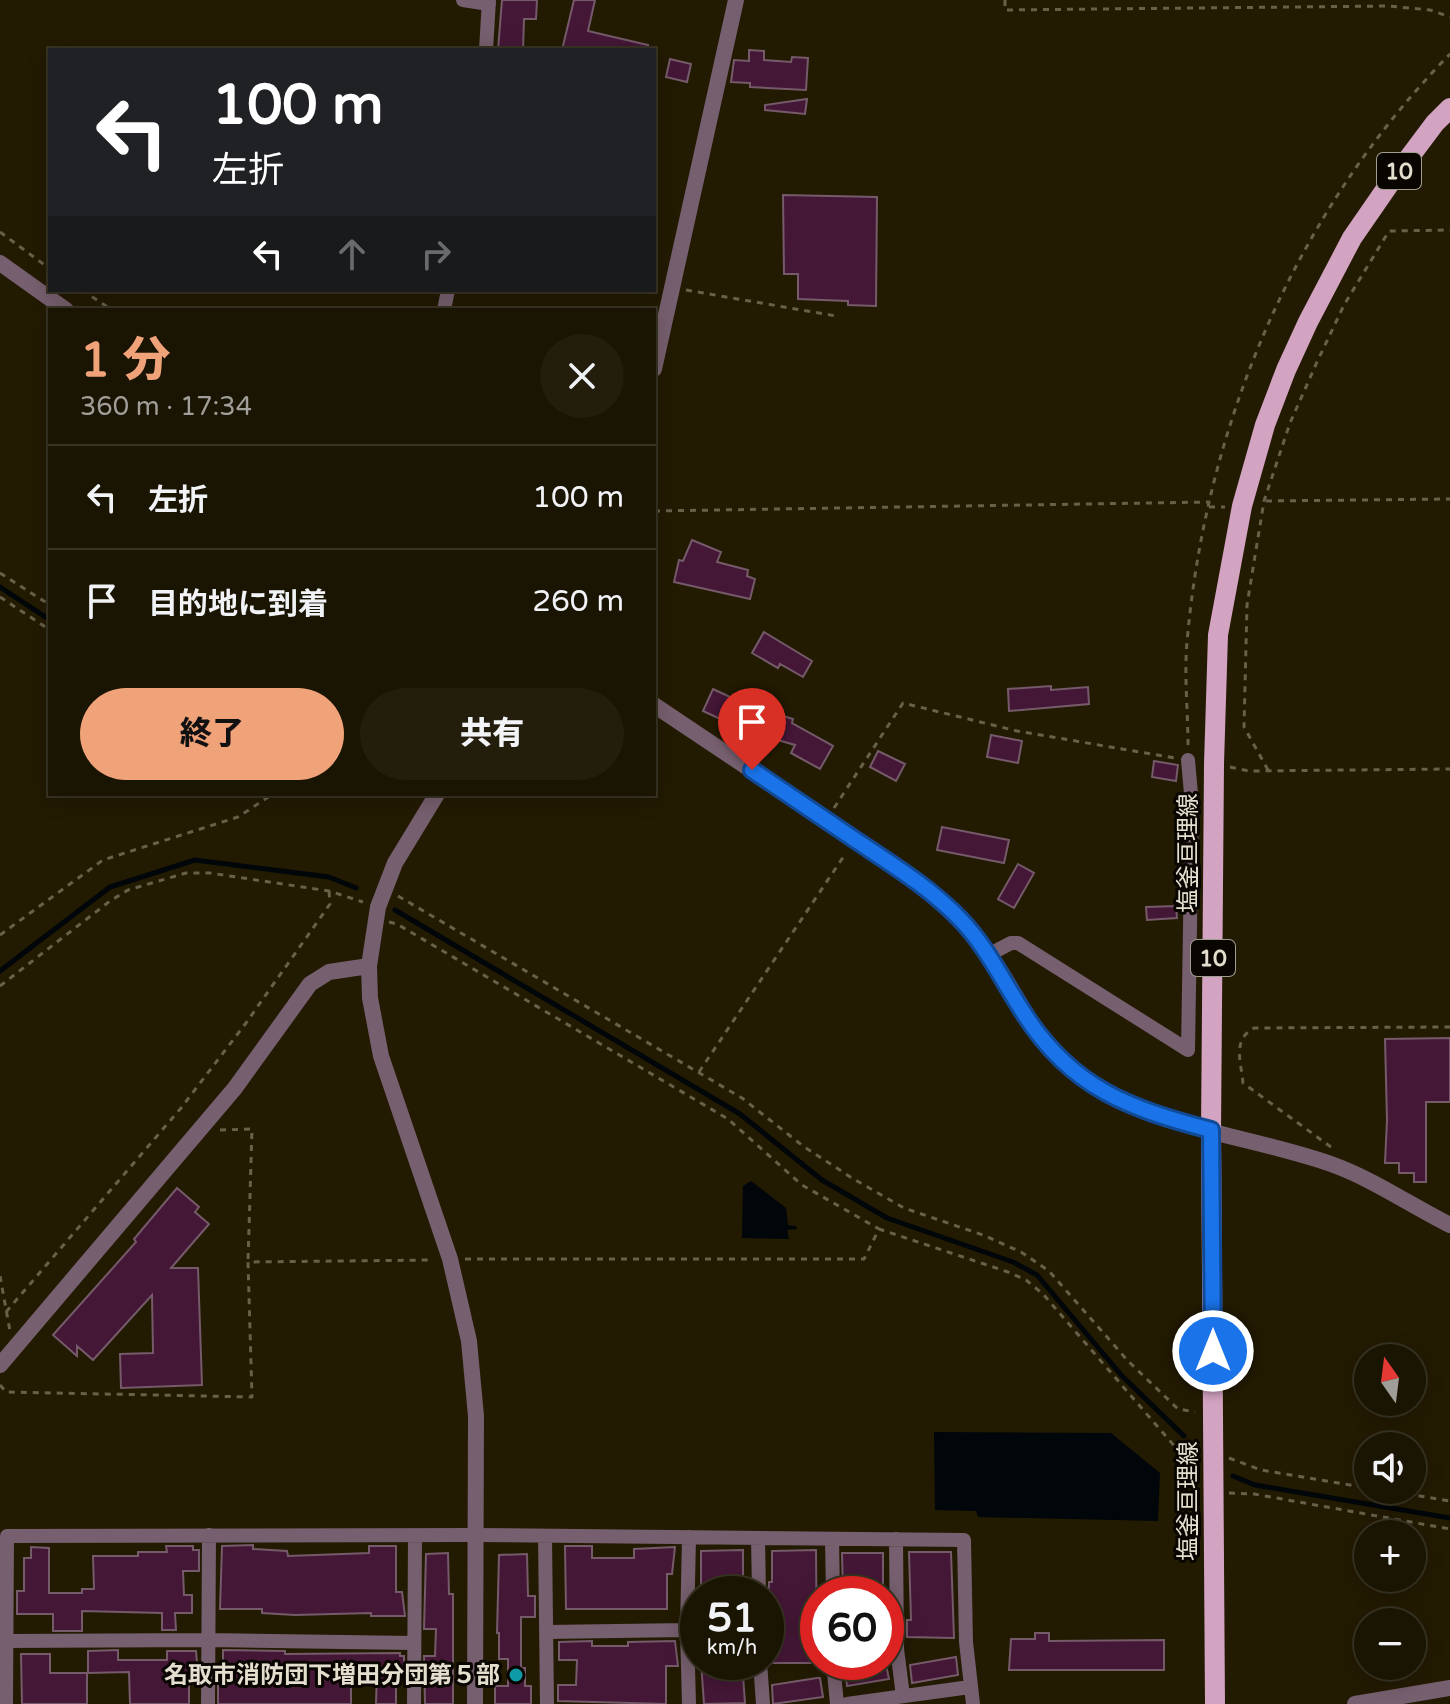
<!DOCTYPE html>
<html lang="ja">
<head>
<meta charset="utf-8">
<style>
	:root { --surface:#1a1402; --page:#231d0c; --text:#f1f3f6; --muted:#9f9e99; --line:#383324; --accent:#f0a279 }
	body { margin:0; font-family:"Varela Round","Noto Sans JP",sans-serif; background:var(--page); color:var(--text); height:100vh; display:flex; flex-direction:column; font-size:30px; white-space:nowrap }
	* { box-sizing:border-box; margin:0 }
	p { font-size:26px; color:var(--muted) }
	.icon { flex:none; width:44px; height:44px; fill:none; stroke:currentColor; stroke-width:2; stroke-linecap:round; stroke-linejoin:round }
	.map { position:relative; flex:1; overflow:hidden }
	.panel { position:absolute; left:48px; top:308px; width:608px; height:488px; display:flex; flex-direction:column; background:var(--surface); border-radius:0px; box-shadow:0 4px 20px #0003,0 0 0 2px var(--line) }
	.panel>* { flex:none }
	.top-card { position:absolute; left:48px; top:48px; width:608px; height:244px; border-radius:0px; box-shadow:0 4px 20px #0003,0 0 0 2px var(--line); background:#202124; color:#fff; overflow:hidden }
	.needle { width:52px; rotate:346deg }
	.controls { position:absolute; left:1354px; top:1344px; display:grid; gap:16px }
	.controls a { display:grid; place-items:center; width:72px; height:72px; border-radius:50%; background:var(--surface); box-shadow:0 4px 20px #0003,0 0 0 2px var(--line); font-size:40px }
	.speed { position:absolute; left:680px; top:1576px; display:flex; gap:16px; font-size:40px; font-weight:700; text-align:center }
	.speed>* { display:grid; place-content:center; width:104px; height:104px; border-radius:50%; background:var(--surface); box-shadow:0 4px 20px #0003,0 0 0 2px var(--line); line-height:1 }
	.speed small { font-size:20px; font-weight:400 }
	.speed .limit { border:12px solid #d22; background:#fff; color:#111 }
	.pin { position:absolute; display:grid; place-items:center; width:68px; height:68px; color:#fff; margin:-82px -34px; border-radius:50% 50% 50% 0; rotate:-45deg; box-shadow:0 0 8px #0007 }
	.pin .icon { rotate:45deg }
	.me { position:absolute; width:88px; margin:-44px; rotate:0deg; stroke-linejoin:round; filter:drop-shadow(0 0 6px #0008) }
	.turn { display:flex; align-items:center; gap:28px; height:168px; padding:0 32px; font-size:36px }
	.turn .icon { width:104px; height:104px; stroke-width:2.5 }
	.turn b { display:block; font-size:56px; line-height:68px }
	.lanes { display:flex; align-items:center; height:76px; padding:0 32px; background:#0003; justify-content:center; gap:40px; direction:ltr }
	.lanes .off { opacity:.35 }
	.round { display:grid; place-items:center; flex:none; width:84px; height:84px; border-radius:42px; background:var(--page) }
	.head { display:flex; align-items:center; justify-content:space-between; height:136px; padding:0 32px }
	h1 { font-size:48px; font-weight:800; line-height:60px; color:var(--accent) }
	.button { display:flex; gap:16px; margin-top:auto; padding:16px 32px }
	.button a { flex:1; height:92px; border-radius:48px; background:var(--accent); color:#111; font-size:32px; font-weight:800; line-height:92px; text-align:center }
	.button a+a { background:var(--page); color:var(--text) }
	ul { padding:0; list-style:none }
	li { display:flex; align-items:center; gap:24px; height:104px; padding:0 32px; border-top:2px solid var(--line) }
	li div { flex:1 }
	li b { display:block; font-size:30px }
	li em { font-style:normal }
	.map>svg:first-child { display:block }
	.water { fill:#00060a }
	.lines { fill:none; stroke-linecap:round; stroke-linejoin:round }
	.stream { stroke:#00060a; stroke-width:5 }
	.building { fill:#441736; stroke:#755a6a; stroke-width:2 }
	.path { stroke:#68604b; stroke-width:3; stroke-dasharray:6 6; stroke-linecap:butt }
	.minor { stroke:#765f6e; stroke-width:14 }
	.tertiary { stroke:#765f6e; stroke-width:16 }
	.primary { stroke:#d3a3c2; stroke-width:20 }
	.route-casing { stroke:#114b97; stroke-width:20 }
	.route { stroke:#1a73e8; stroke-width:14 }
	.culture-dot { fill:#0f9aa8; stroke:#090601; stroke-width:3 }
	.labels { text-anchor:middle; stroke-width:6; stroke-linejoin:round; paint-order:stroke }
	.shield { fill:#090601; stroke:#a29d91; stroke-width:2 }
	.shield-label { font-size:22px; font-weight:bold; fill:#e4decf }
	.street-label { font-size:24px; fill:#e4decf; stroke:#090601 }
	.poi-label { font-size:24px; font-weight:bold; fill:#e4decf; stroke:#090601; text-anchor:end }
</style>
</head>
<body>
<div class="map">
<svg width="1450" height="1704" viewBox="0 0 1450 1704">
	<rect width="100%" height="100%" fill="#231a02"/>
	<path class="water" d="M 751,1181 L 786,1208 L 788,1225 L 796,1226 L 797,1229 L 787,1230 L 789,1239 L 742,1238 L 743,1186 Z
		M 934,1432 L 1111,1433 L 1160,1473 L 1158,1521 L 978,1517 L 976,1511 L 935,1510 Z"/>
	<g class="lines">
		<path class="stream" d="M 0,587 L 50,620
			M 395,910 L 740,1114 L 822,1180 L 887,1218 L 1013,1262 L 1037,1275 L 1122,1376 L 1184,1436
			M 0,971 L 110,887 L 195,860 L 329,877 L 356,888
			M 1233,1476 L 1255,1485 L 1450,1518"/>
	</g>
	<path class="building" d="M 502,0 L 537,0 L 536,19 L 524,19 L 523,50 L 498,50 Z
		M 574,0 L 595,0 L 588,31 L 648,45 L 647,50 L 562,50 Z
		M 749,50 L 764,51 L 764,60 L 791,62 L 792,57 L 808,58 L 806,90 L 750,87 L 750,83 L 731,82 L 734,60 L 749,61 Z
		M 670,59 L 691,64 L 687,82 L 666,77 Z
		M 807,99 L 805,114 L 765,110 L 765,105 Z
		M 783,195 L 877,197 L 876,306 L 848,305 L 848,301 L 798,299 L 798,274 L 784,274 Z
		M 692,540 L 721,552 L 717,562 L 748,570 L 747,576 L 755,579 L 750,599 L 674,582 L 679,560 L 683,561 Z
		M 764,632 L 812,661 L 803,677 L 780,664 L 778,668 L 752,653 Z
		M 1051,686 L 1051,690 L 1088,687 L 1089,704 L 1009,711 L 1008,689 Z
		M 713,689 L 743,703 L 733,725 L 703,711 Z
		M 766,711 L 793,719 L 792,723 L 833,746 L 820,769 L 791,753 L 795,745 L 760,735 Z
		M 991,735 L 1022,741 L 1018,763 L 987,757 Z
		M 878,751 L 905,764 L 896,781 L 870,767 Z
		M 1154,761 L 1178,765 L 1176,781 L 1152,777 Z
		M 942,827 L 1009,840 L 1004,863 L 937,850 Z
		M 1018,864 L 1034,873 L 1014,908 L 998,899 Z
		M 1176,906 L 1177,918 L 1147,920 L 1146,907 Z
		M 1450,1038 L 1450,1102 L 1426,1102 L 1426,1182 L 1414,1182 L 1414,1173 L 1399,1173 L 1399,1163 L 1385,1163 L 1387,1120 L 1385,1039 Z
		M 177,1188 L 199,1207 L 195,1212 L 209,1224 L 171,1268 L 198,1268 L 202,1385 L 121,1388 L 120,1354 L 153,1353 L 152,1295 L 93,1360 L 77,1346 L 77,1356 L 53,1335 L 136,1242 L 134,1239 Z
		M 253,1545 L 253,1549 L 287,1551 L 288,1556 L 369,1553 L 369,1546 L 396,1546 L 396,1592 L 402,1592 L 405,1616 L 371,1616 L 371,1613 L 295,1615 L 262,1613 L 262,1609 L 220,1609 L 222,1546 Z
		M 166,1546 L 193,1546 L 193,1550 L 199,1550 L 199,1571 L 183,1571 L 184,1595 L 192,1595 L 192,1613 L 175,1613 L 176,1630 L 162,1630 L 162,1613 L 82,1611 L 82,1631 L 53,1631 L 53,1614 L 17,1614 L 17,1591 L 24,1591 L 24,1558 L 31,1558 L 31,1547 L 49,1548 L 49,1593 L 82,1593 L 82,1589 L 94,1589 L 93,1556 L 138,1556 L 138,1552 L 167,1552 Z
		M 565,1546 L 592,1546 L 592,1558 L 634,1558 L 634,1549 L 675,1547 L 672,1574 L 667,1574 L 667,1609 L 566,1609 Z
		M 743,1550 L 743,1594 L 701,1594 L 701,1551 Z
		M 816,1550 L 817,1663 L 770,1663 L 768,1614 L 769,1582 L 772,1582 L 772,1551 Z
		M 909,1552 L 951,1552 L 954,1638 L 907,1637 L 907,1620 L 911,1620 Z
		M 448,1553 L 449,1594 L 453,1594 L 453,1704 L 425,1704 L 424,1656 L 435,1656 L 436,1629 L 424,1629 L 426,1554 Z
		M 842,1553 L 883,1553 L 883,1594 L 843,1594 Z
		M 527,1554 L 528,1596 L 535,1596 L 535,1617 L 521,1617 L 521,1668 L 525,1668 L 525,1686 L 531,1686 L 531,1704 L 495,1704 L 495,1686 L 508,1686 L 508,1659 L 499,1659 L 499,1633 L 497,1633 L 499,1555 Z
		M 1035,1633 L 1049,1633 L 1049,1641 L 1164,1640 L 1164,1670 L 1009,1670 L 1011,1639 L 1035,1639 Z
		M 592,1641 L 592,1646 L 628,1646 L 628,1642 L 675,1641 L 678,1666 L 666,1666 L 666,1704 L 558,1701 L 558,1685 L 576,1685 L 577,1660 L 559,1660 L 559,1642 Z
		M 118,1650 L 118,1660 L 167,1660 L 167,1651 L 196,1651 L 198,1675 L 189,1675 L 189,1704 L 130,1704 L 129,1672 L 88,1673 L 88,1651 Z
		M 223,1650 L 285,1651 L 285,1654 L 400,1653 L 400,1656 L 404,1656 L 404,1674 L 396,1674 L 396,1704 L 376,1704 L 377,1670 L 351,1670 L 351,1704 L 218,1704 L 218,1680 L 223,1680 Z
		M 21,1654 L 50,1654 L 50,1673 L 87,1673 L 87,1704 L 22,1704 Z
		M 956,1657 L 958,1675 L 912,1683 L 910,1665 Z
		M 701,1662 L 742,1662 L 745,1703 L 704,1704 Z
		M 886,1665 L 889,1679 L 847,1686 L 845,1670 Z
		M 817,1678 L 820,1678 L 823,1697 L 773,1704 L 772,1685 Z"/>
	<g class="lines">
		<path class="path" d="M 1005,0 L 1005,10 L 1388,6 L 1430,10 L 1450,17
			M 0,232 L 50,269
			M 82,290 L 112,310
			M 686,290 L 836,316
			M 1266,501 L 1450,499
			M 1209,507 L 1225,507
			M 654,511 L 1210,502
			M 0,573 L 50,605
			M 0,597 L 50,630
			M 1188,745 C 1188,711 1184,676 1187,642 C 1206,423 1296,211 1450,54
			M 1230,767 L 1249,771 L 1450,769
			M 1268,770 L 1244,727 L 1247,605 L 1264,501 L 1290,423 L 1317,362 L 1344,305 L 1389,231 L 1450,230
			M 834,808 L 903,703 L 1017,731 L 1175,758
			M 398,896 L 742,1098 L 803,1146 L 852,1178 L 904,1208 L 983,1235 L 1021,1252 L 1049,1271 L 1128,1361 L 1178,1409 L 1195,1412
			M 389,922 L 397,924 L 728,1119 L 802,1185 L 879,1229
			M 0,935 L 103,860 L 238,817 L 273,794
			M 0,986 L 110,901 L 128,890 L 186,873 L 210,873 L 329,891 L 363,902
			M 699,1072 L 846,853
			M 220,1130 L 252,1129 L 248,1262
			M 1331,1147 L 1243,1083 C 1241,1061 1232,1040 1254,1028 L 1450,1027
			M 465,1259 L 864,1259 L 879,1229 L 1008,1272 L 1026,1280 L 1043,1294 L 1183,1456 L 1198,1462
			M 0,1276 L 10,1331
			M 6,1312 L 181,1108 L 246,1023 L 330,904 L 329,891
			M 0,1385 L 6,1392 L 252,1397 L 248,1262 L 433,1260
			M 1229,1458 L 1261,1470 L 1368,1488
			M 1383,1490 L 1450,1501
			M 1229,1493 L 1254,1494 L 1450,1529"/>
		<path class="minor" d="M 463,0 L 489,4
			M 486,50 L 489,0
			M 444,310 L 448,290
			M 990,954 L 1011,943 L 1018,943 L 1188,1050 L 1192,805 L 1188,760
			M 545,1536 L 547,1704
			M 758,1538 L 759,1594
			M 832,1539 L 833,1594
			M 896,1539 L 897,1649 L 903,1696
			M 687,1630 L 689,1704
			M 546,1632 L 687,1630 L 689,1537
			M 6,1641 L 209,1640 L 414,1643
			M 760,1662 L 763,1704
			M 833,1662 L 837,1704
			M 6,1704 L 7,1536 L 475,1535 L 964,1540 L 966,1642 L 973,1704
			M 208,1704 L 209,1535
			M 414,1704 L 415,1536
			M 847,1704 L 970,1687"/>
		<path class="tertiary" d="M 0,263 L 66,310
			M 654,369 L 736,0
			M 654,705 L 926,887 C 949,908 971,929 989,954 C 1022,1000 1034,1043 1084,1079 C 1151,1128 1252,1136 1331,1164 C 1373,1179 1410,1205 1450,1225
			M 437,794 L 395,863 L 378,907 L 369,966 L 370,998 L 381,1056 L 450,1259 L 469,1341 L 476,1416 L 475,1704
			M 0,1365 L 235,1088 L 310,984 L 329,972 L 369,966
			M 1355,1704 L 1450,1688"/>
		<path class="primary" d="M 1215,1704 L 1211,1130 L 1214,764 L 1218,635 L 1242,506 L 1265,425 L 1286,370 L 1308,322 L 1352,238 L 1390,183 L 1435,123 L 1450,108"/>
	</g>
	<g class="lines">
		<defs>
			<path id="route" d="M 752,770 C 786,793 820,816 854,839 C 891,864 928,886 960,919 C 988,948 1003,982 1025,1015 C 1072,1088 1130,1109 1211,1130 L 1213,1351"/>
		</defs>
		<use href="#route" class="route-casing"/>
		<use href="#route" class="route"/>
	</g>
	<circle class="culture-dot" cx="516" cy="1675" r="8"/>
	<g class="labels">
		<g class="shield">
			<rect x="1377" y="153" width="44" height="36" rx="6"/>
			<rect x="1191" y="940" width="44" height="36" rx="6"/>
		</g>
		<g class="shield-label">
			<text x="1399" y="179">10</text>
			<text x="1213" y="966">10</text>
		</g>
		<g class="street-label">
			<text transform="translate(1188 853) rotate(-90)" y="8">塩釜亘理線</text>
			<text transform="translate(1188 1501) rotate(-90)" y="8">塩釜亘理線</text>
		</g>
		<g class="poi-label">
			<text x="500" y="1683">名取市消防団下増田分団第５部</text>
		</g>
	</g>
</svg>
<div class="controls">
<a><svg class="needle" viewBox="-14 -14 28 28"><path d="M0-13l5 13h-10z" fill="#e53935"/><path d="M0 13l5-13h-10z" fill="#9f9e99"/></svg></a>
<a><svg class="icon" aria-label="sound" viewBox="0 0 24 24"><path d="M4 9h4l5-4v14l-5-4H4zM17 9q2 3 0 6"/></svg></a>
<a>+</a>
<a>−</a>
</div>
<div class="speed"><div>51<small>km/h</small></div><div class="limit">60</div></div>
<div class="pin" style="left:752px;top:770px;background:#d93025"><svg class="icon" aria-label="arrive" viewBox="0 0 24 24"><path d="M6 21V4h12l-3 4 3 4H6"/></svg></div>
<svg class="me" style="left:1213px;top:1351px" viewBox="-20 -20 40 40"><circle r="17" fill="#1a73e8" stroke="#fff" stroke-width="3"/><path d="M0-11L8 9 0 5-8 9z" fill="#fff"/></svg>
<div class="top-card">
<div class="turn"><svg class="icon" aria-label="left" viewBox="0 0 24 24"><path d="M17 20v-9H6M10 6l-5 5 5 5"/></svg><div><b>100 m</b>左折</div></div>
<div class="lanes"><svg class="icon" aria-label="left" viewBox="0 0 24 24"><path d="M17 20v-9H6M10 6l-5 5 5 5"/></svg><svg class="icon off" aria-label="ahead" viewBox="0 0 24 24"><path d="M12 20V5M6 11l6-6 6 6"/></svg><svg class="icon off" aria-label="right" viewBox="0 0 24 24"><path d="M7 20v-9h11M14 6l5 5-5 5"/></svg></div>
</div>
<section class="panel">
<div class="head"><div><h1>1 分</h1><p>360 m · 17:34</p></div><a class="round"><svg class="icon" aria-label="close" viewBox="0 0 24 24"><path d="M6 6l12 12M18 6L6 18"/></svg></a></div>
<ul>
<li><svg class="icon" aria-label="left" viewBox="0 0 24 24"><path d="M17 20v-9H6M10 6l-5 5 5 5"/></svg><div><b>左折</b></div><em>100 m</em></li>
<li><svg class="icon" aria-label="arrive" viewBox="0 0 24 24"><path d="M6 21V4h12l-3 4 3 4H6"/></svg><div><b>目的地に到着</b></div><em>260 m</em></li>
</ul>
<div class="button"><a>終了</a><a>共有</a></div>
</section>
</div>
</body>
</html>
